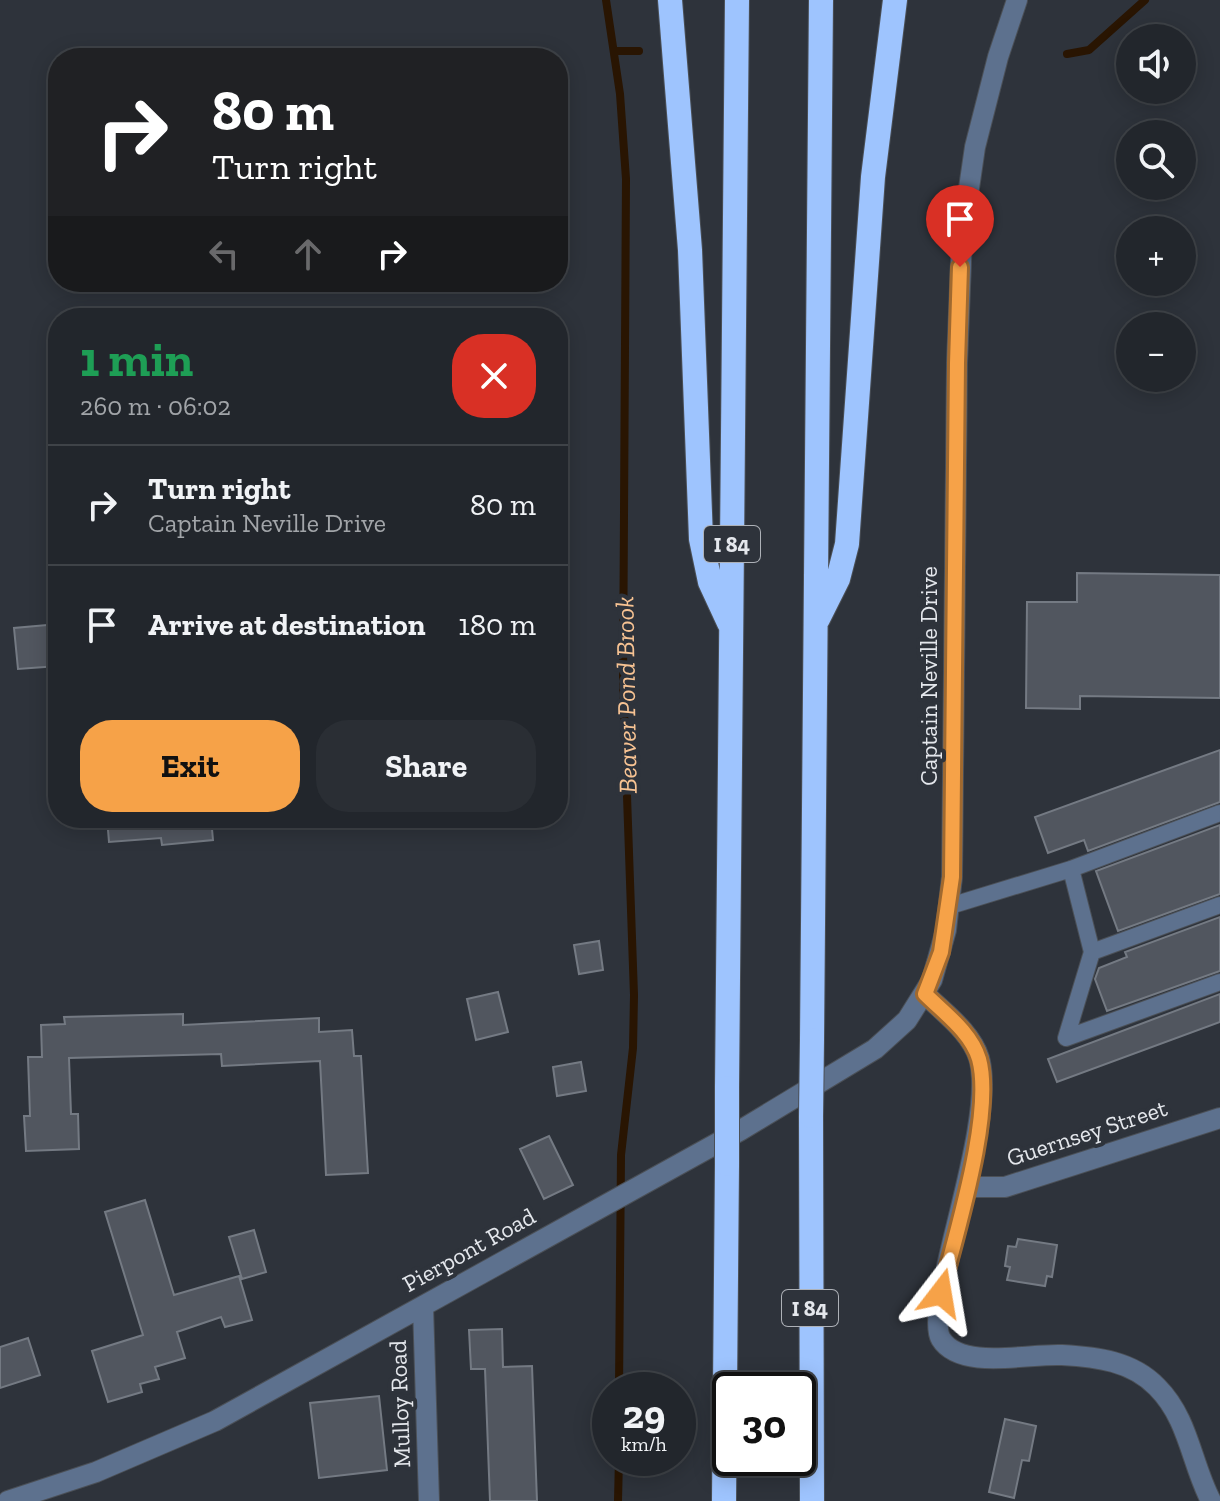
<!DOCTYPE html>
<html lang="en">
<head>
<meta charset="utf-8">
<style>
	:root { --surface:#22262c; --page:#2a2e34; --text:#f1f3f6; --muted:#a2a5a9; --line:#3f4348; --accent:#f6a248 }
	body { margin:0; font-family:"Zilla Slab",serif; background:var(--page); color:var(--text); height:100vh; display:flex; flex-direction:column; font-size:30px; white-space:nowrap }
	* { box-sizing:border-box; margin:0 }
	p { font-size:26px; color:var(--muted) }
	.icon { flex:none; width:44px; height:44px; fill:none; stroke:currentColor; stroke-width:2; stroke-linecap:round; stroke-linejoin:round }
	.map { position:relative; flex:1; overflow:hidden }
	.drawer { position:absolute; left:48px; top:308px; width:520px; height:520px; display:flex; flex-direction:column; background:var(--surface); border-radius:32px; box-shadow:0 4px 20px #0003,0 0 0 2px var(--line) }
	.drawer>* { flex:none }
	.banner { position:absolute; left:48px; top:48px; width:520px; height:244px; border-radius:32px; box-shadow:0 4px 20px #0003,0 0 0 2px var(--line); background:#202124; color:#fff; overflow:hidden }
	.controls { position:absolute; left:1116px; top:24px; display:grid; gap:16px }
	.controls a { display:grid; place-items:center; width:80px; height:80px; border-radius:50%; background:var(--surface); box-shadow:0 4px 20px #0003,0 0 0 2px var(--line); font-size:40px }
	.speed { position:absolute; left:592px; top:1372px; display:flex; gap:16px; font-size:40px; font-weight:700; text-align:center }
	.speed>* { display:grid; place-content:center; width:104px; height:104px; border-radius:50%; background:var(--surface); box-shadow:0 4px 20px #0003,0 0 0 2px var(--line); line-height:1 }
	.speed small { font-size:20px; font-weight:400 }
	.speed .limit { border:4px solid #111; border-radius:12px; background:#fff; color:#111 }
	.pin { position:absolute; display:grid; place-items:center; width:68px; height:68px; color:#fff; margin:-82px -34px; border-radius:50% 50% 50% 0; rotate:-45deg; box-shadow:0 0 8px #0007 }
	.pin .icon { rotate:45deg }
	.me { position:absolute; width:88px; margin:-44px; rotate:14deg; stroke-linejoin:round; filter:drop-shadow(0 0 6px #0008) }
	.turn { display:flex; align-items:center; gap:28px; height:168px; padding:0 32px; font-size:36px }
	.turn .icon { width:104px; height:104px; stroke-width:2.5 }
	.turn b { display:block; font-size:56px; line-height:68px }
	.lanes { display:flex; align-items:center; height:76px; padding:0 32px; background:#0003; justify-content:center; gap:40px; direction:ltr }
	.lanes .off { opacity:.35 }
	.round { display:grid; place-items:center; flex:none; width:84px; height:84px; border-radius:32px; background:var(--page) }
	.summary { display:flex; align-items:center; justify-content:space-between; height:136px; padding:0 32px }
	h1 { font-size:48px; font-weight:700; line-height:60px; color:#1e9e55 }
	.cta { display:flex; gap:16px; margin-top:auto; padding:16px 32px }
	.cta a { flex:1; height:92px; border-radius:32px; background:var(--accent); color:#111; font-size:32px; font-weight:700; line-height:92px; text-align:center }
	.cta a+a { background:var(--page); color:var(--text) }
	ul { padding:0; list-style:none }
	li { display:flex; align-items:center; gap:24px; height:120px; padding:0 32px; border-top:2px solid var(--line) }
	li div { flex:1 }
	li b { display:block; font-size:30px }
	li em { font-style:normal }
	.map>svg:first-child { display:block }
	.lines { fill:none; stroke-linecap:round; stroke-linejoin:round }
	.stream { stroke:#291502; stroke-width:8 }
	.building { fill:#51565f; stroke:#747a83; stroke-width:2 }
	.lane-casing { stroke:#4b5057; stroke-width:18 }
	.street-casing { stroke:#4b5057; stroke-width:22 }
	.highway-casing { stroke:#4b5057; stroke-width:26 }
	.lane { stroke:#5d718e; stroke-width:16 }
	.street { stroke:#5d718e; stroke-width:20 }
	.highway { stroke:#9ec4fe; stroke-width:24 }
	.highway-bridge-casing { stroke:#4b5057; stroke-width:26; stroke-linecap:butt }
	.highway-bridge { stroke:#9ec4fe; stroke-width:24 }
	.route-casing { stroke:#a0692f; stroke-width:20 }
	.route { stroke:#f6a248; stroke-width:14 }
	.labels { text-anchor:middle; stroke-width:8; stroke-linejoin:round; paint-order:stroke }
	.shield { fill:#2e333b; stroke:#adb1b7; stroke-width:2 }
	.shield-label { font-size:22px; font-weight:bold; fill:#e4e7ec }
	.street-label { font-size:24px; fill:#e4e7ec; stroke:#2e333b }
	.water-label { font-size:26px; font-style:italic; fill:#f7c393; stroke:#2e333b }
</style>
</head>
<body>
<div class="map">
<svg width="1220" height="1501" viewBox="0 0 1220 1501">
	<rect width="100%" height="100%" fill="#2e333b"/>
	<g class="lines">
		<path class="stream" d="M 606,0 L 620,94 L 626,179 L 623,682 L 634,995 L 633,1048 L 621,1155 L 619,1390
			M 614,51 L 639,51
			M 1067,54 L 1089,50 L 1145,0
			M 618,1501 L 619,1458"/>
	</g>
	<path class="building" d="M 1077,573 L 1220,575 L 1220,698 L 1080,696 L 1080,709 L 1026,708 L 1027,602 L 1077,602 Z
		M 58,624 L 58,666 L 18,669 L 14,628 Z
		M 1220,750 L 1220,802 L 1088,851 L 1084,840 L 1048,853 L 1035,817 Z
		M 107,818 L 211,818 L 213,840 L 162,845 L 161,838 L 109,842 Z
		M 1220,825 L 1220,894 L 1118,931 L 1096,871 Z
		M 1220,917 L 1220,971 L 1107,1011 L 1095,979 L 1099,968 L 1127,957 L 1125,952 Z
		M 599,941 L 603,970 L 579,974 L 574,945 Z
		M 498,992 L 508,1032 L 476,1040 L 467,999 Z
		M 1220,994 L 1220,1022 L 1057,1082 L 1048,1059 Z
		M 183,1014 L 183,1025 L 319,1018 L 319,1032 L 352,1030 L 354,1056 L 361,1056 L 368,1173 L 326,1175 L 320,1061 L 222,1066 L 221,1054 L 69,1058 L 71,1114 L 78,1114 L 79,1149 L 26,1151 L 24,1116 L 30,1116 L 28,1057 L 42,1057 L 41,1025 L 65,1024 L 64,1017 Z
		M 581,1062 L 586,1091 L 557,1096 L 553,1067 Z
		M 549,1136 L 573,1185 L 544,1199 L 520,1149 Z
		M 145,1200 L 174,1295 L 239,1276 L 252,1320 L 225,1327 L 221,1317 L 177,1332 L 185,1358 L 155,1367 L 159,1379 L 140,1384 L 142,1392 L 108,1402 L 92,1351 L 143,1335 L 105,1212 Z
		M 254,1230 L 266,1272 L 242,1279 L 229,1237 Z
		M 1018,1239 L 1057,1245 L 1052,1277 L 1047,1276 L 1045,1286 L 1007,1280 L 1010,1267 L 1005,1266 L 1008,1246 L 1016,1247 Z
		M 502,1329 L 503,1367 L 532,1366 L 537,1501 L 490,1501 L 485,1369 L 471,1369 L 469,1330 Z
		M 28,1338 L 40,1375 L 0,1388 L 0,1347 Z
		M 379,1396 L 387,1470 L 319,1478 L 310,1403 Z
		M 1005,1419 L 1036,1426 L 1029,1461 L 1022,1460 L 1014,1498 L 989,1492 Z"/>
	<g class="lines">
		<defs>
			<path id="lane" d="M 1071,869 L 1092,952 L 1220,905
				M 950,906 L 1071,869 L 1220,813
				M 1092,952 L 1066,1038 L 1220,982"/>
			<path id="street" d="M 925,994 C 944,1013 971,1032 979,1058 C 998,1124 922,1308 941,1339 C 961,1371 1030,1353 1062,1355 C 1097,1357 1132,1361 1157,1387 C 1189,1419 1191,1463 1211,1501
				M 967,1187 L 1005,1187 L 1220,1118
				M 423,1306 L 429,1501
				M 8,1501 L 96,1472 L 215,1421 L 741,1130 L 875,1049 L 907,1020 L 932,980 L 946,930 L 952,877 L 957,363 L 962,236 L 975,147 L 998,57 L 1017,0"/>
			<path id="highway" d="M 670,0 L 690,250 L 701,539 L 710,582 L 729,623
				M 818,619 L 838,579 L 847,544 L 873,177 L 895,0
				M 812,1040 L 821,0
				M 727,1088 L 737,0
				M 811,1116 L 812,1501
				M 724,1501 L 727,1164"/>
		</defs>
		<use href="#lane" class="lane-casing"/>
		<use href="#street" class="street-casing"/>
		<use href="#highway" class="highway-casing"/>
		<use href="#lane" class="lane"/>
		<use href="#street" class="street"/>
		<use href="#highway" class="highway"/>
		<defs>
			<path id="highway-bridge" d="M 811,1116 L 812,1040
				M 727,1164 L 727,1088"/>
		</defs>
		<use href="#highway-bridge" class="highway-bridge-casing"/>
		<use href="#highway-bridge" class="highway-bridge"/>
	</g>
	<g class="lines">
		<defs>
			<path id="route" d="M 941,1293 C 955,1236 994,1114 979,1059 C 971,1032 944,1013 925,994 L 941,952 L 952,877 L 957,363 L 960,267"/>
		</defs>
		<use href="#route" class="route-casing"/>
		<use href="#route" class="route"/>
	</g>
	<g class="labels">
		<g class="shield">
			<rect x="704" y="526" width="56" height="36" rx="6"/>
			<rect x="782" y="1290" width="56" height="36" rx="6"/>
		</g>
		<g class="shield-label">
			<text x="732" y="552">I 84</text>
			<text x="810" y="1316">I 84</text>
		</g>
		<g class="street-label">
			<text transform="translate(929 676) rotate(-90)" y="8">Captain Neville Drive</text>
			<text transform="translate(1087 1133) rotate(-18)" y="8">Guernsey Street</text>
			<text transform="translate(469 1250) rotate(-29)" y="8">Pierpont Road</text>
			<text transform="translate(400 1404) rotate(-92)" y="8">Mulloy Road</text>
		</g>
		<g class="water-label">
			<text transform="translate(626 695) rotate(-91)" y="9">Beaver Pond Brook</text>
		</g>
	</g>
</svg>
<div class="controls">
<a><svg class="icon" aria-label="sound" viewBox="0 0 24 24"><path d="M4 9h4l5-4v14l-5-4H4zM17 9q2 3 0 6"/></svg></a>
<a><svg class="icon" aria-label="search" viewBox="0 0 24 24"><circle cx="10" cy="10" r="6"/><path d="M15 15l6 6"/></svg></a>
<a>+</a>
<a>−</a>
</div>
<div class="speed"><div>29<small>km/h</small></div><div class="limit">30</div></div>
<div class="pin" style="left:960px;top:267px;background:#d93025"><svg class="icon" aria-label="arrive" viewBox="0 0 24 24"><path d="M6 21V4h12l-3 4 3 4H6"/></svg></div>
<svg class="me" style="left:941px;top:1293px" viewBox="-20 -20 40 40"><path d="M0-17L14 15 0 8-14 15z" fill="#f6a248" stroke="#fff" stroke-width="4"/></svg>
<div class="banner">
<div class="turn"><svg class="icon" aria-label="right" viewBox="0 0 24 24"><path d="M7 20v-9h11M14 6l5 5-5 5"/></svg><div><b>80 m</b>Turn right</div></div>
<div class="lanes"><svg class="icon off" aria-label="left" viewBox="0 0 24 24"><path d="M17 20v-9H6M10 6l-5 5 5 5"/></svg><svg class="icon off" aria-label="ahead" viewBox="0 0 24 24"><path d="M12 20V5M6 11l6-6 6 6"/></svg><svg class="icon" aria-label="right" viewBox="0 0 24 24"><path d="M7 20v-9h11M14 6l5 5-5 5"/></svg></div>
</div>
<section class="drawer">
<div class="summary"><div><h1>1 min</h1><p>260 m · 06:02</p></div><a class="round" style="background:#d93025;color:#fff"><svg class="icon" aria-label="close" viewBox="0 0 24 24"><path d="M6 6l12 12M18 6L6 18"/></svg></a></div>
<ul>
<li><svg class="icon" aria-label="right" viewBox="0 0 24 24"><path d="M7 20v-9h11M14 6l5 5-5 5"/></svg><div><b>Turn right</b><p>Captain Neville Drive</p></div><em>80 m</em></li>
<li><svg class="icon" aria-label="arrive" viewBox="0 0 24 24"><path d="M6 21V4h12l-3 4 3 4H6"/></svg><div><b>Arrive at destination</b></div><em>180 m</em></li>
</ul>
<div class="cta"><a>Exit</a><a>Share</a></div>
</section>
</div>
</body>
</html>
